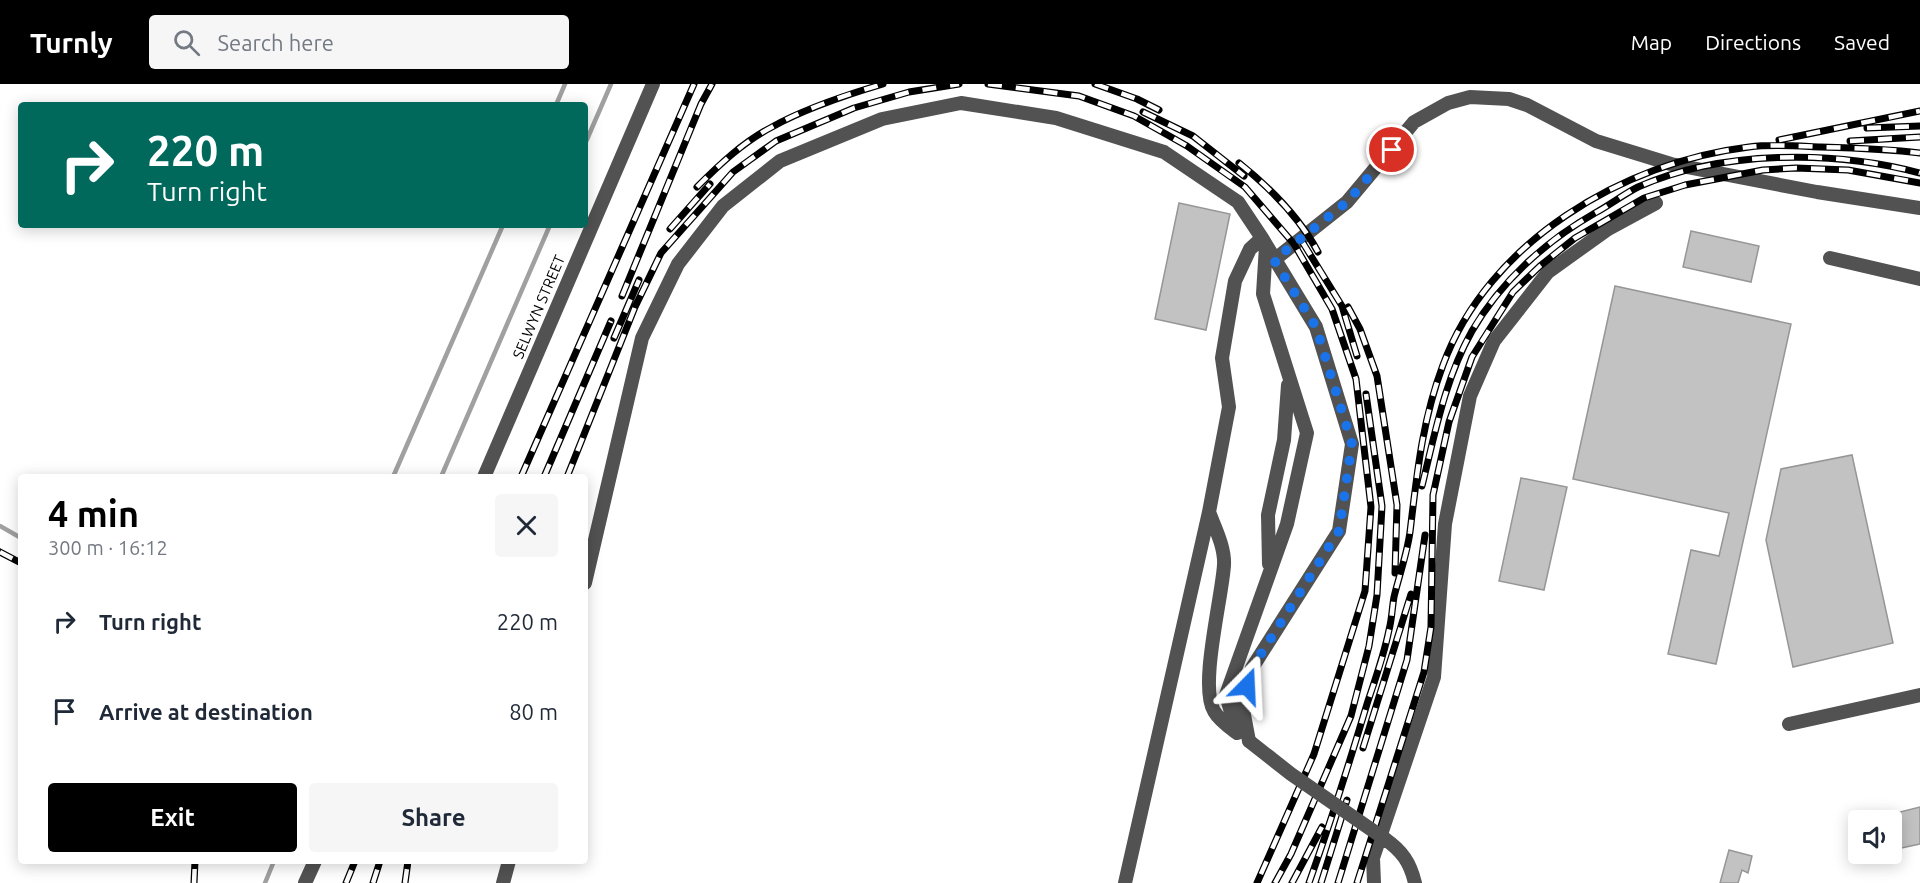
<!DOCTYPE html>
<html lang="en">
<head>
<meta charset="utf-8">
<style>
	:root { --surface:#fff; --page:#f6f6f7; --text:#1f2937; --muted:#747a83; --accent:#000 }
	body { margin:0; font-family:Ubuntu,sans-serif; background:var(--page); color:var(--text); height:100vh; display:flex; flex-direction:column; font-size:22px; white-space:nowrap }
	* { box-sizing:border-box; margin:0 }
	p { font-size:20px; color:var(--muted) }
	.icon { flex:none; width:33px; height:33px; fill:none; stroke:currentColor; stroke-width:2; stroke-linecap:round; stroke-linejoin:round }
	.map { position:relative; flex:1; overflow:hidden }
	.sheet { position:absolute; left:18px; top:390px; width:570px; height:390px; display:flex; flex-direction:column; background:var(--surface); border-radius:6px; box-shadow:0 3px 15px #0003 }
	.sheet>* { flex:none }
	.top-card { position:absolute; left:18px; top:18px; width:570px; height:126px; border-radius:6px; box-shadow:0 3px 15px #0003; background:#00695c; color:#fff; overflow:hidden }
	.buttons { position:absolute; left:1848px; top:726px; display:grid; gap:12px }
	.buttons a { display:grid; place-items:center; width:54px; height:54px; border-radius:6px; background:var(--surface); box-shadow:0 3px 15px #0003; font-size:30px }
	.pin { position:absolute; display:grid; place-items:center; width:51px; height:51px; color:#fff; margin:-26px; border:3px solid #fff; border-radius:50%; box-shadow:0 2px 6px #0007 }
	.me { position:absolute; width:66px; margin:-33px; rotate:21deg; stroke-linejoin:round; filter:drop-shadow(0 0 4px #0008) }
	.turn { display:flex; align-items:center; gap:21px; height:126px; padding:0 30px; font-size:27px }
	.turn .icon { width:78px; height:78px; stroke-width:2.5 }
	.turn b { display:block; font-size:42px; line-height:51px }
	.round { display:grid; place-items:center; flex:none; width:63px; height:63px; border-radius:6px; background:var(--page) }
	.head { display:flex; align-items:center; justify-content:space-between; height:102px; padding:0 30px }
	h1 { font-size:36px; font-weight:600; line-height:45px; color:var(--accent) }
	.primary-button { display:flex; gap:12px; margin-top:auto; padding:12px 30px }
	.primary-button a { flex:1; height:69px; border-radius:6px; background:var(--accent); color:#fff; font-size:24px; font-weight:600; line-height:69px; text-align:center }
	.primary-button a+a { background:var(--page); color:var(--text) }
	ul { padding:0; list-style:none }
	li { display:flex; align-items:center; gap:18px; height:90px; padding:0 30px }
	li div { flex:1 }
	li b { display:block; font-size:22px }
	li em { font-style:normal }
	header { display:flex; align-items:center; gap:36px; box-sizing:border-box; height:84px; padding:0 30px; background:var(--accent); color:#fff }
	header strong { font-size:28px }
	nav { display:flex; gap:33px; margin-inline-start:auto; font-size:21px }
	.search { width:420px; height:54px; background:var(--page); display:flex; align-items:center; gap:15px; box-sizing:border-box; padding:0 21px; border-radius:6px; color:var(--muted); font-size:22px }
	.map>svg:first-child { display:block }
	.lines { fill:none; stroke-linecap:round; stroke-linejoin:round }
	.stream { stroke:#a0a0a0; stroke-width:4.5 }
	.building { fill:#c2c2c2; stroke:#969696; stroke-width:1.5 }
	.minor { stroke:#525252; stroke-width:14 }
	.rail-casing { stroke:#000; stroke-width:7 }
	.rail { stroke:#fff; stroke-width:4.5; stroke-dasharray:14; stroke-linecap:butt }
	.minor-bridge { stroke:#525252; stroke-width:14 }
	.route { stroke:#1a73e8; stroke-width:10; stroke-dasharray:0 18 }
	.labels { text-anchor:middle; stroke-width:4.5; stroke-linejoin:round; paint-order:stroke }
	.street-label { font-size:15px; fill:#000; stroke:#fff }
</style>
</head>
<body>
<header>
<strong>Turnly</strong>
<div class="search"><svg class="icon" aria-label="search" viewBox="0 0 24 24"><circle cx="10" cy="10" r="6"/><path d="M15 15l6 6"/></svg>Search here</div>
<nav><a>Map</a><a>Directions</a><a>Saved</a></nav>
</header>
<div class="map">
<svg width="1920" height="799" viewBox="0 0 1920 799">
	<rect width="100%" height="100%" fill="#fff"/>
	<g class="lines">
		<path class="stream" d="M 556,21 L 565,0
			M 585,60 L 611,0
			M 393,393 L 503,141
			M 441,393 L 550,141
			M 0,442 L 21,454
			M 265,799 L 274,777"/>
	</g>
	<path class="building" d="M 1179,119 L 1230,130 L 1206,246 L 1155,235 Z
		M 1691,147 L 1759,162 L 1751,198 L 1683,183 Z
		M 1615,202 L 1791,240 L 1716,580 L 1668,570 L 1691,466 L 1719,472 L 1729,429 L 1573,395 Z
		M 1852,371 L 1893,559 L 1793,583 L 1766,456 L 1781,385 Z
		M 1521,394 L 1567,403 L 1544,506 L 1499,497 Z
		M 1920,723 L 1920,760 L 1892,766 L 1892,730 Z
		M 1729,766 L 1752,772 L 1748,789 L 1742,786 L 1738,799 L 1720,799 Z"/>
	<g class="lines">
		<path class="minor" d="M 1830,174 L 1920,195
			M 1274,176 L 1347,118 L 1414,38 L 1448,19 L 1470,13 L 1509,15 L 1527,21 L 1596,57 L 1671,80 L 1817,108 L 1920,124
			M 484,393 L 653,0
			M 1209,428 C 1215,444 1225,463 1224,481 C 1222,514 1199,602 1214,627 C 1219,636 1229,643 1237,649
			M 1269,480 L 1268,431 L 1284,356 L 1288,301
			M 585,499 L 642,254 L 678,180 L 723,122 L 780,77 L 882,35 L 961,19 L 1056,34 L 1164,68 L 1238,118 L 1262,154 L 1316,243 L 1352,360 L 1339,447 L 1252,584 L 1242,620 L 1249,657
			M 1789,640 L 1920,611
			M 1237,649 L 1226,611 L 1287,440 L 1307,349 L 1263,210 L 1266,162
			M 1385,755 C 1402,767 1410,778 1415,799
			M 305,799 L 315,777
			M 503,799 L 509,777
			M 1125,799 L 1209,428 L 1229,323 L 1222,274 L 1235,197 L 1250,165 L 1262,154
			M 1374,799 L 1373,774 L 1434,593 L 1445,440 L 1470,312 L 1494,257 L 1548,188 L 1608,145 L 1656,119"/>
		<defs>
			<path id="rail" d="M 988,0 L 1079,12 L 1134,32 L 1187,62 L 1245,103 L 1294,160 L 1332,225 L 1356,295 L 1371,423 L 1365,507 L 1314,670 L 1257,799
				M 1095,0 L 1137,15 L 1159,26
				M 1143,28 L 1193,52 L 1244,92
				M 1867,44 L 1920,42
				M 1779,56 L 1920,27
				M 1850,57 L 1920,53
				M 1239,79 C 1269,103 1300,134 1318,168
				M 697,103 C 719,81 743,58 772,43 C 806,24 846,11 883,0
				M 670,145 L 710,100
				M 1303,159 L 1342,222 L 1357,272
				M 622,212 L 701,20 L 712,0
				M 1348,223 L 1360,245 L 1377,292 L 1397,421 L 1395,489
				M 614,254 L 639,196
				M 521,393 L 694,0
				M 544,393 L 611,237
				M 567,393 L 635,223 L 661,169 L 733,88 L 776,57 L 854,24 L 909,8 L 959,0
				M 1422,402 C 1435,349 1445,295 1472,247 C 1501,197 1546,157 1595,129 C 1610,121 1624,110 1638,103 C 1721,66 1834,66 1920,89
				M 0,468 L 21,479
				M 1363,664 L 1411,510
				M 194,799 L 195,777
				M 346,799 L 355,777
				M 373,799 L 380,777
				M 405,799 L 408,777
				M 1275,799 L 1291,770 L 1351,632 L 1369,562 L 1377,511 L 1382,422 L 1366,310
				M 1292,799 L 1322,743
				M 1309,799 C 1330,740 1349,680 1367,620 C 1375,596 1384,571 1389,546 C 1392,535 1392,524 1394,513 C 1399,492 1407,470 1410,448 C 1417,390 1422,337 1443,281 C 1488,158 1624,78 1749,63 C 1772,60 1797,62 1821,63 C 1854,64 1887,65 1920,69
				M 1321,799 L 1347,716
				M 1338,799 L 1407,576 L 1425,451
				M 1357,799 L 1424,588 L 1431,543 L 1433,411 L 1449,338 L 1472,273 L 1513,208 L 1540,182 L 1575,154 L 1644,114 L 1685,101 L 1763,86 L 1796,84 L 1848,86 L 1920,99"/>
		</defs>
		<use href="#rail" class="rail-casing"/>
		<use href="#rail" class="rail"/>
		<path class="minor-bridge" d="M 1249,657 L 1291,690 L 1385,755"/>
	</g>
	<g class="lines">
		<path class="route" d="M 1247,602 L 1252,584 L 1339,447 L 1352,360 L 1316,243 L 1274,176 L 1347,118 L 1392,66"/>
	</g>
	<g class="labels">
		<g class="street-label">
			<text transform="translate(539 223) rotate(-67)" y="5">SELWYN STREET</text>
		</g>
	</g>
</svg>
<div class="buttons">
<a><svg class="icon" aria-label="sound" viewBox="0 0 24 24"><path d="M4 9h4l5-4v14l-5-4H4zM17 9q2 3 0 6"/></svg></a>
</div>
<div class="pin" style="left:1392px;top:66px;background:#d93025"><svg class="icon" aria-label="arrive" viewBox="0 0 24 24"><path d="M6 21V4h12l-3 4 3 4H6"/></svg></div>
<svg class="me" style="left:1247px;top:602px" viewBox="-20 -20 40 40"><path d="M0-17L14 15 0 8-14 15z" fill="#1a73e8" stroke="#fff" stroke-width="4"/></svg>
<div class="top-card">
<div class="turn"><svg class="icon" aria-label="right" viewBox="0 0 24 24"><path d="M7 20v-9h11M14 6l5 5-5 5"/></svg><div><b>220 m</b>Turn right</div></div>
</div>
<section class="sheet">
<div class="head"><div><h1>4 min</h1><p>300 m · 16:12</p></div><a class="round"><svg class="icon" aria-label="close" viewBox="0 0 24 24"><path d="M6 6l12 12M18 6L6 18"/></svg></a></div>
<ul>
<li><svg class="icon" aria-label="right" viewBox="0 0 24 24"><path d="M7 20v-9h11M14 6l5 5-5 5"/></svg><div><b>Turn right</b></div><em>220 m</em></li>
<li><svg class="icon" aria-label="arrive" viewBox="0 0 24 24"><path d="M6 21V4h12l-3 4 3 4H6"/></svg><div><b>Arrive at destination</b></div><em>80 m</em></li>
</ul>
<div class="primary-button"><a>Exit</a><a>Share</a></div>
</section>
</div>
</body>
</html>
